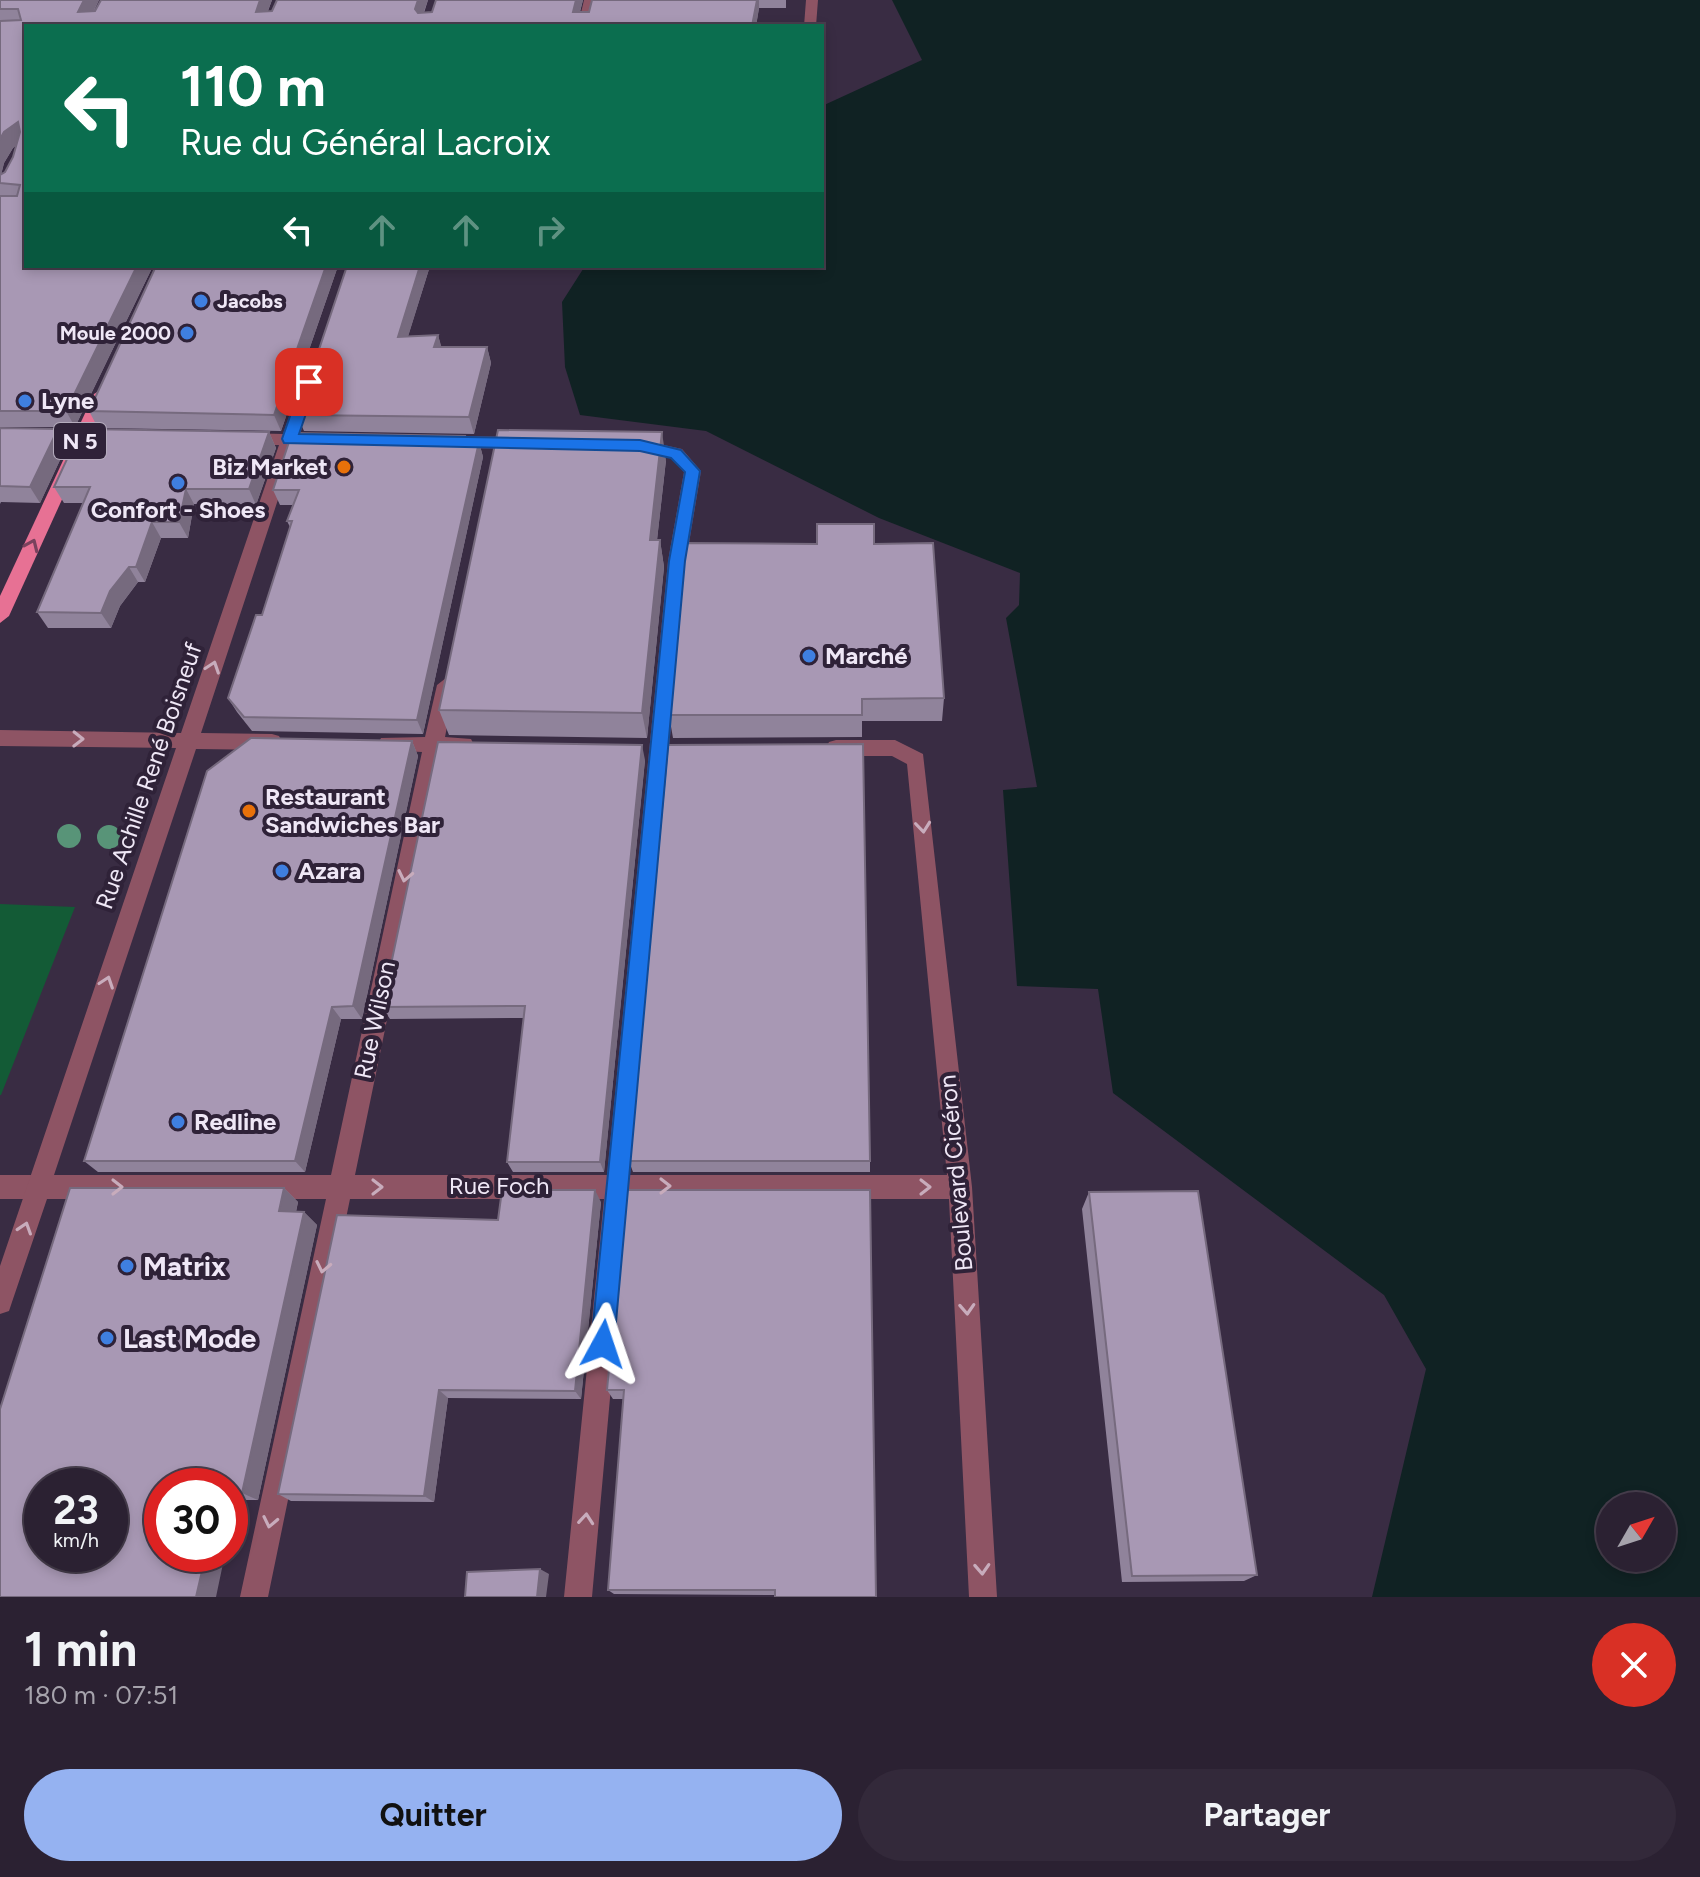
<!DOCTYPE html>
<html lang="fr">
<head>
<meta charset="utf-8">
<style>
	:root { --surface:#2b2132; --page:#33293a; --text:#f1f3f6; --muted:#a6a3ac; --line:#473e4d; --accent:#95b2f1 }
	body { margin:0; font-family:Figtree,sans-serif; background:var(--page); color:var(--text); height:100vh; display:flex; flex-direction:column; font-size:30px; white-space:nowrap }
	* { box-sizing:border-box; margin:0 }
	p { font-size:26px; color:var(--muted) }
	.icon { flex:none; width:44px; height:44px; fill:none; stroke:currentColor; stroke-width:2; stroke-linecap:round; stroke-linejoin:round }
	.map { position:relative; height:1597px; overflow:hidden }
	.side { display:flex; flex-direction:column; background:var(--surface); flex:1 }
	.side>* { flex:none }
	.guide { position:absolute; left:24px; top:24px; width:800px; height:244px; border-radius:0px; box-shadow:0 4px 12px #0003,0 0 0 2px var(--line); background:#0b6e4f; color:#fff; overflow:hidden }
	.needle { width:52px; rotate:51deg }
	.controls { position:absolute; left:1596px; top:1492px; display:grid; gap:16px }
	.controls a { display:grid; place-items:center; width:80px; height:80px; border-radius:50%; background:var(--surface); box-shadow:0 4px 12px #0003,0 0 0 2px var(--line); font-size:40px }
	.speed { position:absolute; left:24px; top:1468px; display:flex; gap:16px; font-size:40px; font-weight:700; text-align:center }
	.speed>* { display:grid; place-content:center; width:104px; height:104px; border-radius:50%; background:var(--surface); box-shadow:0 4px 12px #0003,0 0 0 2px var(--line); line-height:1 }
	.speed small { font-size:20px; font-weight:400 }
	.speed .limit { border:12px solid #d22; background:#fff; color:#111 }
	.pin { position:absolute; display:grid; place-items:center; width:68px; height:68px; color:#fff; margin:-34px; border-radius:16px; box-shadow:0 4px 12px #0006 }
	.me { position:absolute; width:88px; margin:-44px; rotate:5deg; stroke-linejoin:round; filter:drop-shadow(0 0 6px #0008) }
	.turn { display:flex; align-items:center; gap:28px; height:168px; padding:0 24px; font-size:36px }
	.turn .icon { width:104px; height:104px; stroke-width:2.5 }
	.turn b { display:block; font-size:56px; line-height:68px }
	.lanes { display:flex; align-items:center; height:76px; padding:0 24px; background:#0003; justify-content:center; gap:40px; direction:ltr }
	.lanes .off { opacity:.35 }
	.round { display:grid; place-items:center; flex:none; width:84px; height:84px; border-radius:42px; background:var(--page) }
	.summary { display:flex; align-items:center; justify-content:space-between; height:136px; padding:0 24px }
	h1 { font-size:48px; font-weight:700; line-height:60px }
	.button { display:flex; gap:16px; margin-top:auto; padding:16px 24px }
	.button a { flex:1; height:92px; border-radius:48px; background:var(--accent); color:#111; font-size:32px; font-weight:700; line-height:92px; text-align:center }
	.button a+a { background:var(--page); color:var(--text) }
	.map>svg:first-child { display:block }
	.green { fill:#135b36 }
	.water { fill:#102223; fill-rule:evenodd }
	.lines { fill:none; stroke-linecap:round; stroke-linejoin:round }
	.pedestrian { fill:#8e5464; fill-rule:evenodd }
	.minor { fill:#8e5464; fill-rule:evenodd }
	.primary { fill:#e77194; fill-rule:evenodd }
	.tree { fill:#589478 }
	.wall { fill:#90839b; fill-rule:evenodd }
	.shaded-wall { fill:#766a7e }
	.building { fill:#a898b4; stroke:#766a7e; stroke-width:2; fill-rule:evenodd }
	.oneway { stroke:#79425d }
	.oneway2 { stroke:#c8acbc }
	.route { fill:#1a73e8; stroke:#114b97; stroke-width:2 }
	.shop-dot { fill:#3f7fe0; stroke:#2f2238; stroke-width:3 }
	.food-dot { fill:#e8710a; stroke:#2f2238; stroke-width:3 }
	.labels { text-anchor:middle; stroke-width:8; stroke-linejoin:round; paint-order:stroke }
	.far-poi-label { font-size:20px; font-weight:bold; fill:#efe7f6; stroke:#2f2238; text-anchor:start }
	.shield { fill:#2f2238; stroke:#b5acbd; stroke-width:2 }
	.shield-label { font-size:22px; font-weight:bold; fill:#efe7f6 }
	.poi-label { font-size:24px; font-weight:bold; fill:#efe7f6; stroke:#2f2238; text-anchor:start }
	.street-label { font-size:24px; fill:#efe7f6; stroke:#2f2238 }
	.near-poi-label { font-size:28px; font-weight:bold; fill:#efe7f6; stroke:#2f2238; text-anchor:start }
</style>
</head>
<body>
<div class="map">
<svg width="1700" height="1597" viewBox="0 0 1700 1597">
	<rect width="100%" height="100%" fill="#392c43"/>
	<path class="green" d="M 0,904 L 75,907 L 1,1095 L 0,1095 Z"/>
	<path class="water" d="M 892,0 L 1700,0 L 1700,1597 L 1372,1597 L 1426,1369 L 1384,1295 L 1113,1093 L 1098,989 L 1017,986 L 1003,790 L 1037,787 L 1006,618 L 1019,605 L 1020,573 L 879,518 L 706,431 L 580,415 L 565,367 L 562,302 L 585,266 L 822,266 L 822,106 L 922,60 ZM 1610,1506 L 1662,1506 L 1662,1558 L 1610,1558 Z"/>
	<g class="lines">
		<path class="pedestrian" d="M 0,1175 L 39,1175 L 47,1179 L 51,1187 L 47,1195 L 39,1199 L 0,1199 Z"/>
		<path class="minor" d="M 584,0 L 596,0 L 590,26 L 578,26 Z
			M 806,0 L 818,0 L 816,26 L 804,26 Z
			M 306,386 L 314,391 L 300,434 L 317,434 L 325,440 L 317,446 L 296,445 L 201,733 L 272,734 L 279,736 L 282,742 L 279,748 L 272,750 L 196,749 L 54,1175 L 331,1175 L 422,752 L 381,750 L 378,744 L 381,738 L 425,737 L 437,685 L 446,678 L 455,685 L 445,737 L 471,739 L 474,745 L 471,751 L 442,753 L 355,1175 L 607,1175 L 668,561 L 684,472 L 671,458 L 635,450 L 633,446 L 641,440 L 682,449 L 701,471 L 686,561 L 630,1175 L 947,1175 L 907,764 L 892,756 L 836,756 L 829,754 L 826,748 L 829,742 L 836,740 L 895,740 L 923,754 L 972,1187 L 997,1597 L 969,1597 L 949,1199 L 628,1199 L 592,1597 L 564,1597 L 604,1199 L 350,1199 L 268,1597 L 240,1597 L 326,1199 L 47,1199 L 12,1302 L 9,1311 L 0,1314 L 0,1266 L 176,748 L 0,746 L 0,730 L 181,733 L 279,445 L 245,445 L 237,439 L 245,433 L 283,434 L 298,391 Z
			M 0,429 L 101,430 L 109,436 L 101,442 L 0,441 Z
			M 453,436 L 521,437 L 529,443 L 521,449 L 453,448 L 445,442 Z"/>
		<path class="primary" d="M 102,389 L 110,394 L 9,616 L 0,623 L 0,596 L 94,394 Z"/>
	</g>
	<g class="tree">
		<circle cx="69" cy="836" r="12"/>
		<circle cx="109" cy="837" r="12"/>
	</g>
	<path class="wall" d="M 0,0 L 99,0 L 94,11 L 101,0 L 272,0 L 268,11 L 272,11 L 277,0 L 428,0 L 424,13 L 432,12 L 436,0 L 583,0 L 580,12 L 589,12 L 592,0 L 786,0 L 786,8 L 759,8 L 756,26 L 26,26 L 26,266 L 153,266 L 75,427 L 0,427 ZM 16,145 L 13,157 L 5,172 L 1,175 L 4,163 L 13,148 Z
		M 338,266 L 281,431 L 98,428 L 89,411 Z
		M 347,266 L 430,266 L 408,336 L 438,335 L 441,347 L 487,347 L 491,363 L 474,434 L 304,431 L 297,415 Z
		M 0,428 L 58,429 L 67,445 L 40,503 L 1,502 L 0,504 Z
		M 269,432 L 276,448 L 256,505 L 194,504 L 188,538 L 161,538 L 145,582 L 138,582 L 120,606 L 111,628 L 48,628 L 37,612 L 83,503 L 64,503 L 54,487 Z
		M 465,436 L 467,442 L 479,442 L 483,457 L 423,734 L 252,731 L 237,712 L 228,698 L 262,615 L 290,527 L 287,521 L 293,505 L 280,505 L 273,490 Z
		M 666,460 L 657,540 L 660,540 L 664,567 L 647,738 L 449,735 L 439,710 Z
		M 874,544 L 944,698 L 942,721 L 862,721 L 862,737 L 673,738 L 669,715 Z
		M 412,741 L 418,756 L 362,1019 L 341,1019 L 305,1172 L 98,1172 L 84,1161 Z
		M 645,760 L 604,1172 L 513,1172 L 507,1162 L 524,1018 L 390,1019 L 382,1007 Z
		M 629,1161 L 870,1161 L 870,1172 L 633,1172 Z
		M 284,1188 L 298,1202 L 296,1212 L 304,1212 L 317,1225 L 258,1500 L 237,1500 L 230,1531 L 230,1486 L 162,1486 L 0,1597 Z
		M 870,1190 L 775,1595 L 614,1594 L 608,1590 L 623,1399 L 613,1399 L 607,1390 Z
		M 1089,1192 L 1257,1575 L 1244,1581 L 1122,1582 L 1082,1209 Z
		M 601,1202 L 581,1399 L 448,1398 L 434,1502 L 291,1501 L 278,1494 L 498,1220 Z"/>
	<path class="shaded-wall" d="M 84,0 L 99,0 L 86,26 L 78,12 Z
		M 260,0 L 272,0 L 262,26 L 256,12 Z
		M 418,0 L 428,0 L 419,25 L 415,9 Z
		M 576,0 L 583,0 L 576,26 L 573,12 Z
		M 757,0 L 759,0 L 759,8 L 756,26 L 752,26 Z
		M 18,122 L 26,138 L 13,148 L 4,163 L 0,179 L 0,139 L 4,132 Z
		M 137,266 L 153,266 L 75,427 L 66,411 Z
		M 326,266 L 338,266 L 281,431 L 274,415 Z
		M 420,266 L 430,266 L 403,353 L 398,337 Z
		M 438,335 L 443,352 L 434,347 Z
		M 487,347 L 491,363 L 474,434 L 469,417 Z
		M 58,429 L 67,445 L 40,503 L 30,487 Z
		M 269,432 L 276,448 L 256,505 L 249,489 Z
		M 662,432 L 666,460 L 654,567 L 650,540 Z
		M 479,442 L 483,457 L 423,734 L 417,720 Z
		M 186,489 L 194,504 L 188,538 L 179,522 Z
		M 152,522 L 161,538 L 145,582 L 136,567 Z
		M 660,540 L 664,567 L 647,738 L 642,713 Z
		M 129,567 L 138,582 L 120,606 L 111,628 L 101,613 L 110,591 Z
		M 412,741 L 418,756 L 362,1019 L 353,1006 Z
		M 642,745 L 645,760 L 604,1172 L 600,1162 Z
		M 332,1007 L 341,1019 L 305,1172 L 295,1161 Z
		M 284,1188 L 298,1202 L 293,1225 L 279,1211 Z
		M 595,1190 L 601,1202 L 581,1399 L 575,1391 Z
		M 304,1212 L 317,1225 L 258,1500 L 242,1493 Z
		M 439,1390 L 448,1398 L 434,1502 L 424,1496 Z
		M 230,1498 L 237,1500 L 230,1531 Z
		M 206,1554 L 225,1554 L 216,1597 L 196,1597 Z
		M 540,1569 L 549,1574 L 546,1597 L 537,1597 Z"/>
	<path class="building" d="M 0,0 L 84,0 L 78,12 L 95,11 L 101,0 L 260,0 L 256,12 L 272,11 L 277,0 L 418,0 L 415,9 L 418,13 L 432,12 L 436,0 L 576,0 L 573,12 L 589,12 L 592,0 L 757,0 L 752,26 L 26,26 L 26,266 L 137,266 L 66,411 L 0,411 L 0,196 L 17,196 L 20,185 L 0,183 L 0,175 L 5,172 L 13,157 L 20,132 L 18,122 L 4,132 L 0,139 L 0,21 L 21,20 L 18,9 L 0,9 Z
		M 156,266 L 326,266 L 274,415 L 89,411 Z
		M 347,266 L 420,266 L 398,337 L 438,335 L 434,347 L 487,347 L 469,417 L 297,415 Z
		M 0,428 L 58,429 L 30,487 L 0,486 Z
		M 81,429 L 269,432 L 249,489 L 186,489 L 179,522 L 152,522 L 136,567 L 129,567 L 110,591 L 101,613 L 37,612 L 90,487 L 54,487 Z
		M 498,430 L 662,432 L 650,540 L 660,540 L 642,713 L 439,710 Z
		M 292,433 L 465,436 L 464,442 L 479,442 L 417,720 L 244,717 L 228,698 L 256,615 L 262,615 L 292,521 L 287,521 L 299,490 L 273,490 Z
		M 817,524 L 874,524 L 874,544 L 933,543 L 944,698 L 862,699 L 862,715 L 669,715 L 685,543 L 817,544 Z
		M 251,738 L 412,741 L 353,1006 L 332,1007 L 295,1161 L 84,1161 L 207,771 Z
		M 438,742 L 642,745 L 600,1162 L 507,1162 L 525,1006 L 382,1007 Z
		M 863,744 L 870,1161 L 629,1161 L 668,745 Z
		M 70,1188 L 284,1188 L 279,1211 L 304,1212 L 242,1493 L 230,1493 L 230,1486 L 162,1486 L 162,1554 L 206,1554 L 196,1597 L 0,1597 L 0,1409 ZM 42,1486 L 110,1486 L 110,1554 L 42,1554 Z
		M 502,1190 L 595,1190 L 575,1391 L 439,1390 L 424,1496 L 278,1494 L 337,1215 L 498,1220 Z
		M 626,1190 L 870,1190 L 876,1597 L 775,1597 L 775,1590 L 608,1590 L 624,1390 L 607,1390 Z
		M 1198,1191 L 1257,1575 L 1132,1576 L 1089,1192 Z
		M 540,1569 L 537,1597 L 465,1597 L 467,1572 Z"/>
	<defs><path id="oneway-chevron" d="M-2-3.5L2.5 0L-2 3.5" fill="none" stroke-width="1.6" stroke-linecap="round" stroke-linejoin="round" transform="scale(2)"/></defs>
	<use class="oneway" href="#oneway-chevron" transform="translate(32 545) rotate(-66)"/>
	<g class="oneway2">
		<use href="#oneway-chevron" transform="translate(213 667) rotate(-71)"/>
		<use href="#oneway-chevron" transform="translate(78 739) rotate(1)"/>
		<use href="#oneway-chevron" transform="translate(923 827) rotate(84)"/>
		<use href="#oneway-chevron" transform="translate(405 876) rotate(102)"/>
		<use href="#oneway-chevron" transform="translate(107 982) rotate(-71)"/>
		<use href="#oneway-chevron" transform="translate(665 1186)"/>
		<use href="#oneway-chevron" transform="translate(117 1187)"/>
		<use href="#oneway-chevron" transform="translate(377 1187)"/>
		<use href="#oneway-chevron" transform="translate(925 1187)"/>
		<use href="#oneway-chevron" transform="translate(25 1228) rotate(-72)"/>
		<use href="#oneway-chevron" transform="translate(323 1267) rotate(102)"/>
		<use href="#oneway-chevron" transform="translate(967 1309) rotate(87)"/>
		<use href="#oneway-chevron" transform="translate(586 1519) rotate(-85)"/>
		<use href="#oneway-chevron" transform="translate(270 1522) rotate(102)"/>
		<use href="#oneway-chevron" transform="translate(982 1569) rotate(87)"/>
	</g>
	<path class="route" d="M 309,377 L 317,382 L 299,434 L 640,440 L 681,450 L 700,471 L 685,561 L 614,1344 L 611,1352 L 603,1356 L 595,1352 L 591,1344 L 669,561 L 685,472 L 671,458 L 640,451 L 284,443 L 282,439 L 302,382 Z"/>
	<g class="shop-dot">
		<circle cx="201" cy="301" r="8"/>
		<circle cx="187" cy="333" r="8"/>
		<circle cx="25" cy="401" r="8"/>
		<circle cx="178" cy="483" r="8"/>
		<circle cx="809" cy="656" r="8"/>
		<circle cx="282" cy="871" r="8"/>
		<circle cx="178" cy="1122" r="8"/>
		<circle cx="127" cy="1266" r="8"/>
		<circle cx="107" cy="1338" r="8"/>
	</g>
	<g class="food-dot">
		<circle cx="344" cy="467" r="8"/>
		<circle cx="249" cy="811" r="8"/>
	</g>
	<g class="labels">
		<g class="far-poi-label">
			<text x="217" y="308">Jacobs</text>
			<text x="171" y="340" text-anchor="end">Moule 2000</text>
		</g>
		<rect class="shield" x="54" y="423" width="52" height="36" rx="6"/>
		<g class="shield-label">
			<text x="80" y="449">N 5</text>
		</g>
		<g class="poi-label">
			<text x="41" y="409">Lyne</text>
			<text x="328" y="475" text-anchor="end">Biz Market</text>
			<text x="178" y="518" text-anchor="middle">Confort - Shoes</text>
			<text x="825" y="664">Marché</text>
			<text x="265" y="805">Restaurant<tspan x="265" dy="28">Sandwiches Bar</tspan></text>
			<text x="298" y="879">Azara</text>
			<text x="194" y="1130">Redline</text>
		</g>
		<g class="street-label">
			<text transform="translate(149 776) rotate(-71)" y="8">Rue Achille René Boisneuf</text>
			<text transform="translate(375 1020) rotate(-78)" y="8">Rue Wilson</text>
			<text transform="translate(956 1173) rotate(-95)" y="8">Boulevard Cicéron</text>
			<text x="499" y="1194">Rue Foch</text>
		</g>
		<g class="near-poi-label">
			<text x="143" y="1276">Matrix</text>
			<text x="123" y="1348">Last Mode</text>
		</g>
	</g>
</svg>
<div class="controls">
<a><svg class="needle" viewBox="-14 -14 28 28"><path d="M0-13l5 13h-10z" fill="#e53935"/><path d="M0 13l5-13h-10z" fill="#a6a3ac"/></svg></a>
</div>
<div class="speed"><div>23<small>km/h</small></div><div class="limit">30</div></div>
<div class="pin" style="left:309px;top:382px;background:#d93025"><svg class="icon" aria-label="arrive" viewBox="0 0 24 24"><path d="M6 21V4h12l-3 4 3 4H6"/></svg></div>
<svg class="me" style="left:603px;top:1344px" viewBox="-20 -20 40 40"><path d="M0-17L14 15 0 8-14 15z" fill="#1a73e8" stroke="#fff" stroke-width="4"/></svg>
<div class="guide">
<div class="turn"><svg class="icon" aria-label="left" viewBox="0 0 24 24"><path d="M17 20v-9H6M10 6l-5 5 5 5"/></svg><div><b>110 m</b>Rue du Général Lacroix</div></div>
<div class="lanes"><svg class="icon" aria-label="left" viewBox="0 0 24 24"><path d="M17 20v-9H6M10 6l-5 5 5 5"/></svg><svg class="icon off" aria-label="ahead" viewBox="0 0 24 24"><path d="M12 20V5M6 11l6-6 6 6"/></svg><svg class="icon off" aria-label="ahead" viewBox="0 0 24 24"><path d="M12 20V5M6 11l6-6 6 6"/></svg><svg class="icon off" aria-label="right" viewBox="0 0 24 24"><path d="M7 20v-9h11M14 6l5 5-5 5"/></svg></div>
</div>
</div>
<section class="side">
<div class="summary"><div><h1>1 min</h1><p>180 m · 07:51</p></div><a class="round" style="background:#d93025;color:#fff"><svg class="icon" aria-label="close" viewBox="0 0 24 24"><path d="M6 6l12 12M18 6L6 18"/></svg></a></div>
<div class="button"><a>Quitter</a><a>Partager</a></div>
</section>
</body>
</html>
